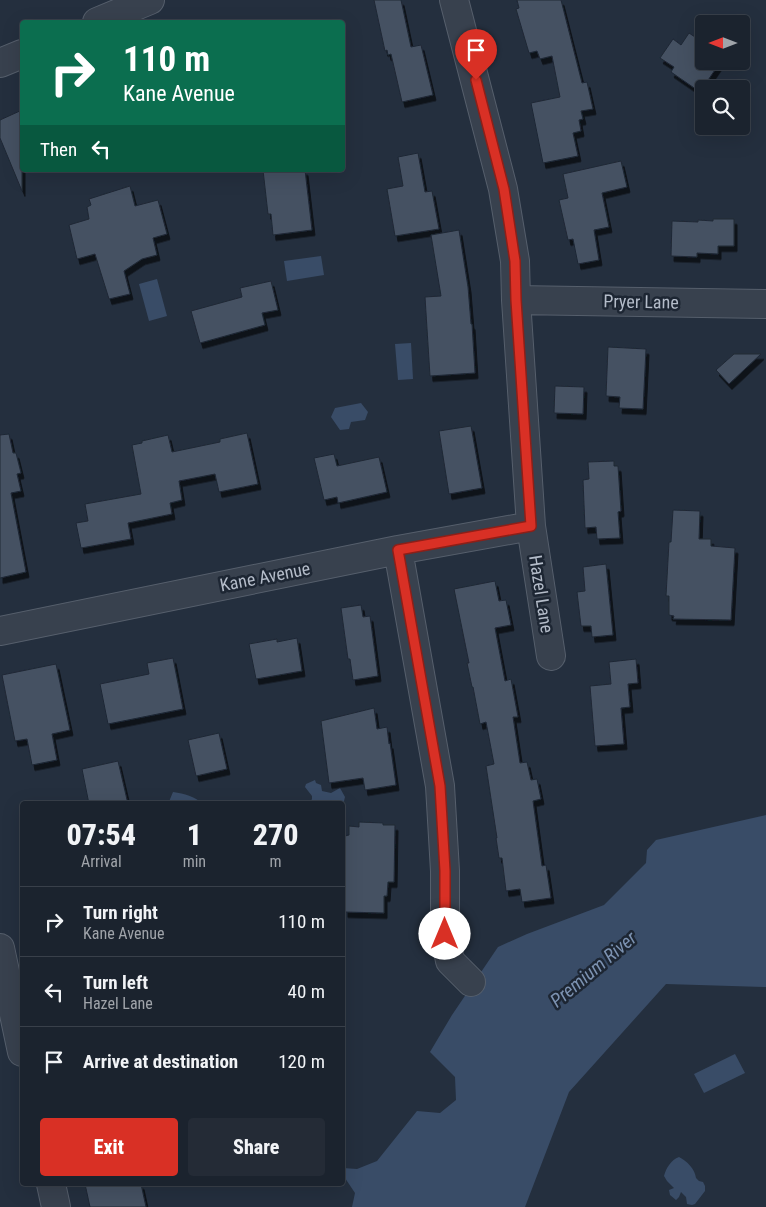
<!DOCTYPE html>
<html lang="en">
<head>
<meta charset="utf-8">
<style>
	:root { --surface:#1b232e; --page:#242b36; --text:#f1f3f6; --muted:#a0a4aa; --line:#39404a; --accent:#d93025 }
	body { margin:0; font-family:"Roboto Condensed",sans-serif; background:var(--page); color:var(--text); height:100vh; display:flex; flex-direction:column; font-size:19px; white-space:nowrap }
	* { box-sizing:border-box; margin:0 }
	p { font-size:16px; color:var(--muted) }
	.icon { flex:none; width:28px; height:28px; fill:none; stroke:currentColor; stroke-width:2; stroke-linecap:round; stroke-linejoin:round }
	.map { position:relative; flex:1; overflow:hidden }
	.drawer { position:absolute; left:20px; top:801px; width:325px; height:385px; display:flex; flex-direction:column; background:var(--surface); border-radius:5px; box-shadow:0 5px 20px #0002,0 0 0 1px var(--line) }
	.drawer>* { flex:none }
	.banner { position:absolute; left:20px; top:20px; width:325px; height:152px; border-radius:5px; box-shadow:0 5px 20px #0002,0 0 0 1px var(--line); background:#0b6e4f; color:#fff; overflow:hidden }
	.needle { width:32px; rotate:270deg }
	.fabs { position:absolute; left:695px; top:15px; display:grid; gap:10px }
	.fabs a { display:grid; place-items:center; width:55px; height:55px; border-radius:5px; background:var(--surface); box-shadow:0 5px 20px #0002,0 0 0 1px var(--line); font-size:25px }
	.pin { position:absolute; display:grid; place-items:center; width:42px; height:42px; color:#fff; margin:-51px -21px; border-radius:50% 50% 50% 0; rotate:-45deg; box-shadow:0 0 5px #0007 }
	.pin .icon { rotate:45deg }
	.me { position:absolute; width:55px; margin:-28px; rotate:0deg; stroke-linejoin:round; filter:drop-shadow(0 0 4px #0008) }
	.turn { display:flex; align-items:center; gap:18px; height:105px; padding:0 20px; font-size:22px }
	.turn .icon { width:65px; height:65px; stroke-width:2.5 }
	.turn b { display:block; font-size:35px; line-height:42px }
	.then { display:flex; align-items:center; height:48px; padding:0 20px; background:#0003; gap:10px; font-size:19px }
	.eta { display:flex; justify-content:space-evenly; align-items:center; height:85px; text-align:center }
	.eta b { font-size:30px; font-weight:800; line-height:35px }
	.button { display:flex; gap:10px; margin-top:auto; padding:10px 20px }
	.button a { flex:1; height:58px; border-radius:5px; background:var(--accent); color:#fff; font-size:20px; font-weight:800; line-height:58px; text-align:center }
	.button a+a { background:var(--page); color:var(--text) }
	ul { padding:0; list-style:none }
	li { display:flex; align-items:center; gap:15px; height:70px; padding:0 20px; border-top:1px solid var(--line) }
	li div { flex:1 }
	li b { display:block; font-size:19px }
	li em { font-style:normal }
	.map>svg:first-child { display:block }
	.water { fill:#394c67 }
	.building { fill:#455162; stroke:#1f2835; filter:url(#shadow) }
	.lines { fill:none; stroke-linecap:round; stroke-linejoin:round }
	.minor-casing { stroke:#565f6c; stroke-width:30 }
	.minor { stroke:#38414e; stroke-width:28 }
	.route-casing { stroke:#8d1f18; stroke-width:12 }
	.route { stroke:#d93025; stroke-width:9 }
	.labels { text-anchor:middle; stroke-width:5; stroke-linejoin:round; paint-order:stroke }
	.street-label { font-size:18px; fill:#b4bcc9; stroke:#1d2633 }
	.water-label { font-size:19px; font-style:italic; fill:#7c92b1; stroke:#1d2633 }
</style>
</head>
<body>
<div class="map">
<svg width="766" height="1207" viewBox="0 0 766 1207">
	<defs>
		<filter id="shadow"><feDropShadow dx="3" dy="5.5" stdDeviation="0" flood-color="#0009"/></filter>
	</defs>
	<rect width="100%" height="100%" fill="#242f3e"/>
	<path class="water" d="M 321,256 L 324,275 L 287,281 L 284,261 Z
		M 157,279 L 167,316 L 149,321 L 139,284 Z
		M 411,343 L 413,379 L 398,380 L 395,344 Z
		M 361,403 L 368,412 L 365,420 L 351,422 L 349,429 L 340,430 L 331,417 L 335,408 Z
		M 315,780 L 316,783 L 321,785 L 322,791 L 331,793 L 340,788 L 345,797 L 343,805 L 342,804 L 309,804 L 312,799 L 312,796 L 305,787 L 306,784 Z
		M 173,792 C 185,794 194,796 203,804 L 168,804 Z
		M 766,815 L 766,987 L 666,984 L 569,1092 L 525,1207 L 352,1207 L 355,1193 L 345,1178 L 343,1177 L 343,1168 L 357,1169 L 377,1161 L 417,1111 L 440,1113 L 456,1100 L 455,1077 L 430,1052 L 452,1015 L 498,947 L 527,934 L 604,905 L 646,863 L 647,850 L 656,840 Z
		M 735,1054 L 745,1073 L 704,1093 L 694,1074 Z
		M 679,1157 C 687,1161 695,1169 696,1178 L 699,1181 L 703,1182 L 705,1186 L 705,1191 L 695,1204 L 692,1205 L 687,1204 L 686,1197 L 681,1192 L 679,1197 L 676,1200 L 670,1195 L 669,1190 L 674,1188 L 667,1181 L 664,1176 C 666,1168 671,1160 679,1157 Z"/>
	<path class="building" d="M 374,0 L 401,0 L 411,47 L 421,45 L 433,95 L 402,102 L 391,54 L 388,55 L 387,50 L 385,51 Z
		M 517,0 L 561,0 L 582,83 L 587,82 L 593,109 L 581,111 L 583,119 L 579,120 L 581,131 L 573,133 L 578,156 L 543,163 L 531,103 L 560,97 L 552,56 L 540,59 L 537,51 L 529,53 L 516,9 L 519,8 Z
		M 689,33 L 704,43 L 704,61 L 721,61 L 700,92 L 671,72 L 674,67 L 660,58 L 673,39 L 681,45 Z
		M 22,110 L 22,191 L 0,138 L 0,120 Z
		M 418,153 L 425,192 L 432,191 L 439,229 L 395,236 L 387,189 L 403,186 L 398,157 Z
		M 621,161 L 627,187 L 602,193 L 609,227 L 594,230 L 599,260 L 578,264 L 573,239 L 568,240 L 559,200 L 568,198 L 563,174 Z
		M 263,170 L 305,170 L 312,230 L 273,235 L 271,214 L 268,214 Z
		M 130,186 L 135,206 L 158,200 L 167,234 L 153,238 L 157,255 L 142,259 L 124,271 L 130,294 L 109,299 L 95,254 L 77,259 L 69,225 L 89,219 L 87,207 L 91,205 L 89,199 Z
		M 713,219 L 734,219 L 734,246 L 718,246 L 718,254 L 697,253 L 697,257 L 671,256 L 672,221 L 698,222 L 698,220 L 713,221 Z
		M 459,230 L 468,287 L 471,324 L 472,324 L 475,373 L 430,376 L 425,297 L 441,296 L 431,235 Z
		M 271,281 L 278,310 L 262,313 L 265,325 L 200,343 L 191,311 L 242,297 L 240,288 Z
		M 608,347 L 646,349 L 643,409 L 619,408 L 620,397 L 606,396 Z
		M 734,354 L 761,354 L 729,384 L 716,370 Z
		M 555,386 L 584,387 L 583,414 L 554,413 Z
		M 471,426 L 482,488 L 449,494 L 439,431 Z
		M 247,433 L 258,484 L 219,492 L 215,474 L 179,481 L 182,500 L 170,503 L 172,514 L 128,523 L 131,539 L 81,548 L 76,523 L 88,521 L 85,504 L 141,494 L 132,445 L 142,443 L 142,441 L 168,435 L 172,452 L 220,442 L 220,439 Z
		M 9,434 L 13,453 L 16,453 L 21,473 L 17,474 L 21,491 L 11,493 L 26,572 L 0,578 L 0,435 Z
		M 334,454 L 337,466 L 379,457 L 387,492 L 338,503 L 337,497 L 324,500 L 314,458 Z
		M 614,461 L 614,466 L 618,466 L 621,511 L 618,512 L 620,538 L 597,539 L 596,527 L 585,528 L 583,480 L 589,479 L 588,462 Z
		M 673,510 L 700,511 L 699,539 L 711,539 L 711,546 L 735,548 L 731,620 L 673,619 L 674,616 L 669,615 L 669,596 L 666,596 L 669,542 L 671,542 Z
		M 606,564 L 613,635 L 592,637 L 591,626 L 581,626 L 577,592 L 585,591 L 583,567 Z
		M 495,581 L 499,601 L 506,600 L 511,625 L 495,628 L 505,681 L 511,679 L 518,717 L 513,717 L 520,763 L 527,762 L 531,780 L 537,779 L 541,799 L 533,801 L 542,866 L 546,865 L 551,898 L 522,902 L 520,889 L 506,891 L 502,858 L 499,858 L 496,838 L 497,838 L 486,766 L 494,764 L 486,722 L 480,724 L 473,687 L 472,687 L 467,663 L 469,663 L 454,589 Z
		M 361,605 L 363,617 L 370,616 L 378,676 L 353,680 L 350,659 L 348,659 L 341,608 Z
		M 297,638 L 302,671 L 256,679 L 249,644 L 277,639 L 277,642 Z
		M 173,658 L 183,709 L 108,724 L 100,684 L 149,674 L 147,663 Z
		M 636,659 L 638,683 L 628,684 L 630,707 L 621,708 L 624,744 L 595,746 L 590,686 L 611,684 L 609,662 Z
		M 56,664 L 70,730 L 52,734 L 57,760 L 32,765 L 27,739 L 15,741 L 2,675 Z
		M 374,708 L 377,729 L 387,727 L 389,744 L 390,743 L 396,785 L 365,790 L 363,778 L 329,783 L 321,721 Z
		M 219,733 L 227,769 L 196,776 L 188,740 Z
		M 118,761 L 128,804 L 89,804 L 82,769 Z
		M 359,822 L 383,823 L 383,825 L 395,825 L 394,882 L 388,882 L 387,896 L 384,896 L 384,913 L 345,912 L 345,836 L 349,835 L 349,826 L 359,827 Z
		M 85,1184 L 141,1184 L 146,1207 L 90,1207 Z"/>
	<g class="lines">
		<defs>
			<path id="minor" d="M 454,0 L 503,189 L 515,261 L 516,300 L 531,526 L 551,656
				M 97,22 L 150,0
				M 0,63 L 22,54
				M 516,300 L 766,304
				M 398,550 L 440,786 L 445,871 L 445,934 L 450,961 L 471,982
				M 0,631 L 398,550 L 531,526
				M 0,948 L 22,1052
				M 51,1184 L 56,1207"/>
		</defs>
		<use href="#minor" class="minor-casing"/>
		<use href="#minor" class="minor"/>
	</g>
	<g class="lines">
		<defs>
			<path id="route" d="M 445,934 L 445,871 L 440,786 L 398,550 L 531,526 L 516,300 L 515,261 L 504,189 L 476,80"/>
		</defs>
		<use href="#route" class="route-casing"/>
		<use href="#route" class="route"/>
	</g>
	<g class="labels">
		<g class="street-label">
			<text transform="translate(641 302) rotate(1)" y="6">Pryer Lane</text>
			<text transform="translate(265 577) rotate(-11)" y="6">Kane Avenue</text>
			<text transform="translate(541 594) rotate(81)" y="6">Hazel Lane</text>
		</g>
		<g class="water-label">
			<text transform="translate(593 969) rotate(-40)" y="7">Premium River</text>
		</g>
	</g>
</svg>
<div class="fabs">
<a><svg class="needle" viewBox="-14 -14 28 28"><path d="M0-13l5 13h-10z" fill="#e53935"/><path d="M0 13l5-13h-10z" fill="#a0a4aa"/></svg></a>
<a><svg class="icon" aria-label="search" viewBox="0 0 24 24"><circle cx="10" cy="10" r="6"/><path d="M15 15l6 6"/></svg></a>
</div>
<div class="pin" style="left:476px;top:80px;background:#d93025"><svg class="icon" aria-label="arrive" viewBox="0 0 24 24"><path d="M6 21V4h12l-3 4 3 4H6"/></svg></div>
<svg class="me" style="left:445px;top:934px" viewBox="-20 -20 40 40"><circle r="19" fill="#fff"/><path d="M0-13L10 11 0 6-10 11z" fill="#d93025"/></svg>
<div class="banner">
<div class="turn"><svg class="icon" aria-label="right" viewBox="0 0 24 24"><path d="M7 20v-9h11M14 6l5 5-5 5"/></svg><div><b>110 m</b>Kane Avenue</div></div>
<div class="then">Then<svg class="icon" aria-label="left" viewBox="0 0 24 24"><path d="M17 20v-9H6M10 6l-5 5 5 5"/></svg></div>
</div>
<section class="drawer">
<div class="eta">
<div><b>07:54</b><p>Arrival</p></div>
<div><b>1</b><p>min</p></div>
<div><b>270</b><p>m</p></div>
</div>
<ul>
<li><svg class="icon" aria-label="right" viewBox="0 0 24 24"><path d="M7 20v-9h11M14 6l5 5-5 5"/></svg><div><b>Turn right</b><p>Kane Avenue</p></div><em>110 m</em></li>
<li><svg class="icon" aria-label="left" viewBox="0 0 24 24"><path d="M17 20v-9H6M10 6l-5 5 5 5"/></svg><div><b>Turn left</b><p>Hazel Lane</p></div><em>40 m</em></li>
<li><svg class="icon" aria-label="arrive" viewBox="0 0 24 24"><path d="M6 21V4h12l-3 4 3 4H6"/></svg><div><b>Arrive at destination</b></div><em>120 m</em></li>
</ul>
<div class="button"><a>Exit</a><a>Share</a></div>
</section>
</div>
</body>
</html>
